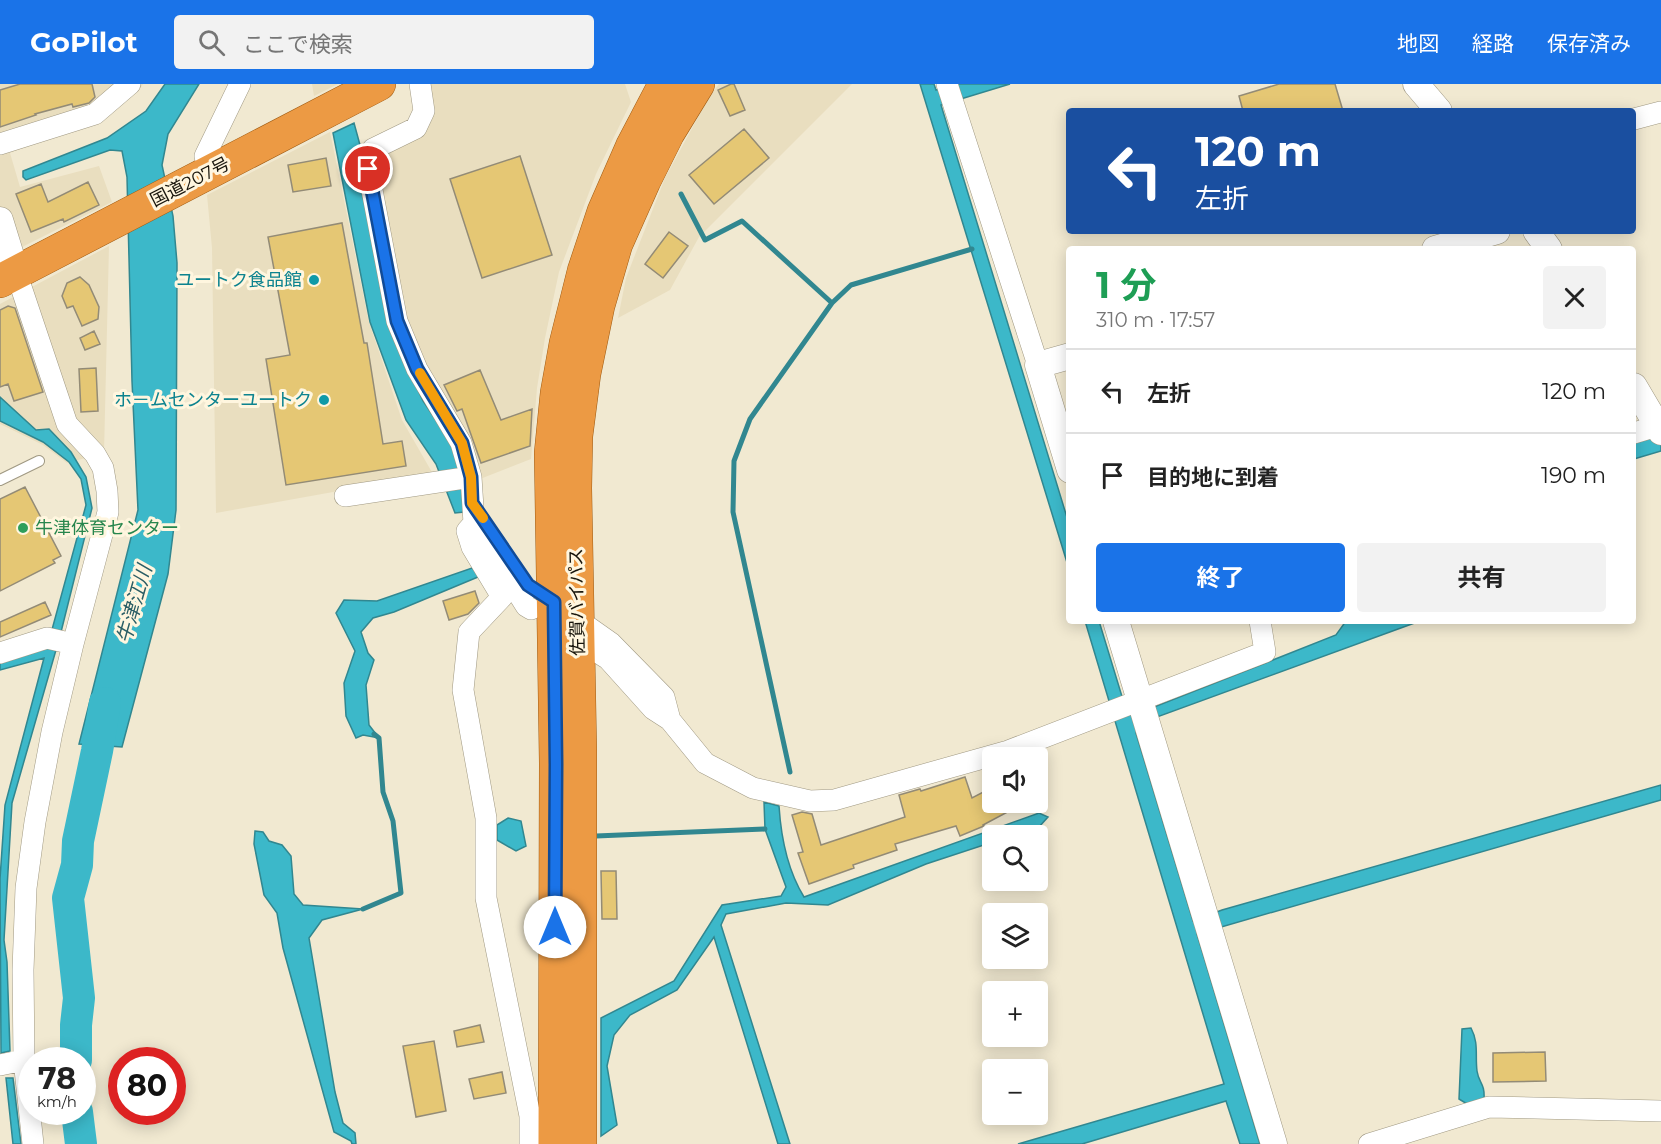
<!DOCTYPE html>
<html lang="ja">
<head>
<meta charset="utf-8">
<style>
	:root { --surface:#fff; --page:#f2f2f2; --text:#222; --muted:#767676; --line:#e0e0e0; --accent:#1a73e8 }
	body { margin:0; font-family:Montserrat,"Noto Sans JP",sans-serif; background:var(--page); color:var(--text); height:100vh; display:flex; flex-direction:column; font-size:22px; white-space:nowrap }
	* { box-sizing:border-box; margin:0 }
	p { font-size:20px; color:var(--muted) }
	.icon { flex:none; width:33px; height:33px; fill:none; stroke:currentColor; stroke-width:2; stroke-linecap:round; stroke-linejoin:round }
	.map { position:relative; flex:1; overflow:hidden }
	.panel { position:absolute; left:1066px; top:162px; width:570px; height:378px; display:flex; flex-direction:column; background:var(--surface); border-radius:6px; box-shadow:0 3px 15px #0003 }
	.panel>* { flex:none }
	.banner { position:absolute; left:1066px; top:24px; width:570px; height:126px; border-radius:6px; box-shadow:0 3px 15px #0003; background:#1a4fa0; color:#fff; overflow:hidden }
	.buttons { position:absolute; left:982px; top:663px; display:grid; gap:12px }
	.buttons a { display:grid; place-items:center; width:66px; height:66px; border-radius:6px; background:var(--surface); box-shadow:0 3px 15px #0003; font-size:30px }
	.speed { position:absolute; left:18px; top:963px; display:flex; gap:12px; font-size:30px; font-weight:700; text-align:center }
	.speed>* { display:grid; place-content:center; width:78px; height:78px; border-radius:50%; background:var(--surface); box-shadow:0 3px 15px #0003; line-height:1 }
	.speed small { font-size:15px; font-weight:400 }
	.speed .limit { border:9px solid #d22; background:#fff; color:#111 }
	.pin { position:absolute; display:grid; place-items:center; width:51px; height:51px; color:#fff; margin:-26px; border:3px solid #fff; border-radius:50%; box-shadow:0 2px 6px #0007 }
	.me { position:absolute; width:66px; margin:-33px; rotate:0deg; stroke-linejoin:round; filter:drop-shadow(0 0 4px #0008) }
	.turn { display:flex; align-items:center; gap:21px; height:126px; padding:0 30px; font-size:27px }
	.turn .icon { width:78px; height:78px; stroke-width:2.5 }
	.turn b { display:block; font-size:42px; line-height:51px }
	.round { display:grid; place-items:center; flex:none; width:63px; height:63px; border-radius:6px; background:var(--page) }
	.summary { display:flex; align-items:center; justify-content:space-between; height:102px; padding:0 30px }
	h1 { font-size:36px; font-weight:700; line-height:45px; color:#1e9e55 }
	.action { display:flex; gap:12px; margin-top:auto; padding:12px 30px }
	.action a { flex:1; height:69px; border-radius:6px; background:var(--accent); color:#fff; font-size:24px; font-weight:700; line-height:69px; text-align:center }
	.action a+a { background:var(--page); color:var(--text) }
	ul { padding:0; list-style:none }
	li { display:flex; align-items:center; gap:18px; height:84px; padding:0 30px; border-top:2px solid var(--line) }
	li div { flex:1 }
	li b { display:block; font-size:22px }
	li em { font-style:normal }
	header { display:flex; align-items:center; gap:36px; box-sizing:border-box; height:84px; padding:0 30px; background:var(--accent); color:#fff }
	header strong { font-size:28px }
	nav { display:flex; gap:33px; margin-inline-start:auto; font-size:21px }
	.search { width:420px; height:54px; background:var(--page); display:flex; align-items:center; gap:15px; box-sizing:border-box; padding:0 21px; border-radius:6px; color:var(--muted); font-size:22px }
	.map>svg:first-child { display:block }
	.built { fill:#e9debf }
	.water { fill:#3cb8c9; stroke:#318790; stroke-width:1.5 }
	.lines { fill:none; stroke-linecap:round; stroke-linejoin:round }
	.stream { stroke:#318790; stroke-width:5 }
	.river { stroke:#3cb8c9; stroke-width:32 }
	.building { fill:#e5c774; stroke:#938b76; stroke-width:1.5 }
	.service-casing { stroke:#a09983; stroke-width:12 }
	.minor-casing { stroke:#a09983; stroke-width:22 }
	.tertiary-casing { stroke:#a09983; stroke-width:27 }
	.trunk-casing { stroke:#9f5b12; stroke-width:34 }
	.service { stroke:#fff; stroke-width:10 }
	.minor { stroke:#fff; stroke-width:21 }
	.tertiary { stroke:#fff; stroke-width:26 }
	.trunk { stroke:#ec9a44; stroke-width:33 }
	.route-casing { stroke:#114b97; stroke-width:15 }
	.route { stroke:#1a73e8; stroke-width:10 }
	.slow { stroke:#f59e0b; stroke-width:10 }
	.culture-dot { fill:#0f9aa8; stroke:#fff6df; stroke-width:2 }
	.leisure-dot { fill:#2e9e5b; stroke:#fff6df; stroke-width:2 }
	.labels { text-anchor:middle; stroke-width:6; stroke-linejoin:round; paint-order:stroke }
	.street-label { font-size:18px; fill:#18150c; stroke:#fff6df }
	.culture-label { font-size:18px; fill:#0d838f; stroke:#fff6df; text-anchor:end }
	.leisure-label { font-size:18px; fill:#27864d; stroke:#fff6df; text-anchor:start }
	.water-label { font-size:20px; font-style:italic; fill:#2b5e65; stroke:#fff6df }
</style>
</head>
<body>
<header>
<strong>GoPilot</strong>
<div class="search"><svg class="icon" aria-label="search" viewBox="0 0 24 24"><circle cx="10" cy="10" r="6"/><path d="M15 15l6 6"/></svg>ここで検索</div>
<nav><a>地図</a><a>経路</a><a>保存済み</a></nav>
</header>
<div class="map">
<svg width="1661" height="1060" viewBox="0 0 1661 1060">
	<rect width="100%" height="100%" fill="#f1e9d1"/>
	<path class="built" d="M 0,0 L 143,0 L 141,3 L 101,34 L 10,69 L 20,103 L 99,82 L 112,118 L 0,174 Z
		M 312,0 L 338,0 L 314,12 Z
		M 426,0 L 625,0 L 631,18 L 596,90 L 559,188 L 545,254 L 537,304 L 531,375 L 480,395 L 428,286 L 403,228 L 376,84 L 385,69 L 418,49 Z
		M 719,0 L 852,0 L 699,153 L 670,206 L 618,234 L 626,194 L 665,94 L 709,13 Z
		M 330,48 L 369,238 L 402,336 L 433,390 L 216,429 L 212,164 L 207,111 Z
		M 109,162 L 104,369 L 67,379 L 43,361 L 0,340 L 0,220 Z"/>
	<path class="water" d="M 165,0 L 199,0 L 168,50 L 162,81 L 173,132 L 177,179 L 176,426 L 168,490 L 122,663 L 79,660 L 138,426 L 132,297 L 127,93 L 122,67 L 110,66 L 26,96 L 23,93 L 23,87 L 107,54 L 146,27 Z
		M 920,0 L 934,0 L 936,6 L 957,0 L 1010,0 L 941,21 L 1069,440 L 1069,485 Z
		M 354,39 L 363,72 L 358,89 L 392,249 L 423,317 L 455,364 L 465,409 L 464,428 L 455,429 L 436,380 L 406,336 L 370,238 L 333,49 Z
		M 0,313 L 36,346 L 49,345 L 71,368 L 86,393 L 92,424 L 60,552 L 12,719 L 4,856 L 7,878 L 10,967 L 1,969 L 0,795 L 5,721 L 44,574 L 0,586 L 0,578 L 47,564 L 86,421 L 81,395 L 69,378 L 43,358 L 0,337 Z
		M 1661,351 L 1661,367 L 1634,375 L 1634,359 Z
		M 472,484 L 477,487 L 478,493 L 394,528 L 373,534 L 361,548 L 368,569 L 374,576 L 366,601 L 369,641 L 379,654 L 363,651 L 356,654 L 346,632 L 344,599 L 355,567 L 336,529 L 344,516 L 377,517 Z
		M 1085,537 L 1099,537 L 1127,629 L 1134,631 L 1336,551 L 1346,537 L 1420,537 L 1143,638 L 1136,649 L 1193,837 L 1222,826 L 1661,701 L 1661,716 L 1197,850 L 1260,1060 L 1240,1060 L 1226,1017 L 1082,1060 L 1018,1060 L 1224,1000 Z
		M 764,718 L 779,722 C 781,753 788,787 804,813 L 1039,729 L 1048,733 L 1038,744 L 1014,751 L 993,752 L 993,758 L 926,780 L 828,821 L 786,819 L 726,830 L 721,841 L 790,1060 L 778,1060 L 714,853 L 677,906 L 630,931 L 614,951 L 607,982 L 617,1041 L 601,1052 L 601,934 L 674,897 L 722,821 L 781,812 L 786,803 L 765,745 Z
		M 508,734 L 521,737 L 526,762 L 516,767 L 497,756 L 497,741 Z
		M 255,747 L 263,748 L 269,757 L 282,761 L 291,772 L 294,810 L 303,821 L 363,825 L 322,836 L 309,854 L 335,1008 L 343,1039 L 355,1049 L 356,1060 L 352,1060 L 351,1057 L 334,1048 L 283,864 L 277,829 L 264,811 L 254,760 Z
		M 1471,944 C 1479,959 1475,971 1477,987 C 1479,1000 1485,999 1484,1015 L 1467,1020 L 1459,1015 L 1462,945 Z
		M 6,994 L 13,994 L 21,1060 L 13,1060 Z"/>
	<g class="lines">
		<path class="stream" d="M 681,110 L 705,156 L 742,137 L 832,219
			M 790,688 L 733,428 L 734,377 L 750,335 L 832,219 L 851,201 L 972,165
			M 596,752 L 765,745
			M 363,825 L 401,809 L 393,737 L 383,708 L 379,654 L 374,650"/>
		<path class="river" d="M 76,976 L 76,941 L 79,914 L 68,814 L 77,781 L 78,757 L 97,667 L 105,619
			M 77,1028 L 81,1060"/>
	</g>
	<path class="building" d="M 20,0 L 92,0 L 95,13 L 89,19 L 73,23 L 72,20 L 35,30 L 36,31 L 0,43 L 0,6 Z
		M 731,0 L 734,0 L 745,26 L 730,32 L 718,6 Z
		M 1279,0 L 1335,0 L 1343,27 L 1243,27 L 1239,12 Z
		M 744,45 L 769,74 L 714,120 L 689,91 Z
		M 520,72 L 552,171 L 482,194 L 450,95 Z
		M 326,74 L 331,102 L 293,108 L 288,81 Z
		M 88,98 L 99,121 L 64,138 L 63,135 L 31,148 L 16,110 L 41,100 L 48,118 Z
		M 342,139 L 364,259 L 367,259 L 383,360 L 402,357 L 406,382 L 286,401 L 266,275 L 290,271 L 268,153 Z
		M 669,148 L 688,162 L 663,194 L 645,180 Z
		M 80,193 L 89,201 L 99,223 L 98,235 L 82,242 L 73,222 L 67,224 L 62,212 L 67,199 Z
		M 8,222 L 15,224 L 43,308 L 14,317 L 8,300 L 0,303 L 0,226 Z
		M 94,247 L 100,260 L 85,266 L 80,254 Z
		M 96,284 L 98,327 L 81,328 L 79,285 Z
		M 480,286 L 501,336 L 532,325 L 530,362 L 481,379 L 462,325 L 457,327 L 444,301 Z
		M 25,403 L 61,472 L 53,476 L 55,479 L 0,507 L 0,415 Z
		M 475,507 L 479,519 L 468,530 L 449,536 L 443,517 Z
		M 45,518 L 51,531 L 0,553 L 0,538 Z
		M 965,693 L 972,714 L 993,703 L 993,718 L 1026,718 L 983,741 L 984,742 L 960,752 L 956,742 L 895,760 L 897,766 L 853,781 L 854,784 L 809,800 L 798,769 L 803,768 L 792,731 L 802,728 L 812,730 L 821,761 L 905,733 L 899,711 L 920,705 L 921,707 Z
		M 601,787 L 616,787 L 617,835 L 602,835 Z
		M 480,941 L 484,958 L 457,963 L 454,947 Z
		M 434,957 L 446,1027 L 416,1033 L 403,962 Z
		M 1545,968 L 1546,997 L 1493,998 L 1493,969 Z
		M 502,988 L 506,1009 L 474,1015 L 469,995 Z"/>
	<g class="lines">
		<defs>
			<path id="service" d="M 0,396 L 39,377"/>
			<path id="minor" d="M 420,0 L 424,27 L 416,44 L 373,65 L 368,85 L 397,237 L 417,285 L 461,359 L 471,393 L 474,439 L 526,522 L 531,525
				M 947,0 L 1038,281
				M 1634,35 L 1661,28
				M 0,60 L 95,30 L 130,0
				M 209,89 L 205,72 L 240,0
				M 16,188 L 67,340 L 95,370 L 103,384 L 107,407 L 108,428 L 73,560 L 52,648 L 35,738 L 26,804 L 23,886 L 24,976 L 33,1060
				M 1634,349 L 1657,342
				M 345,412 L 471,393
				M 474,439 L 467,447 L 472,463 L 502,513 L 469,548 L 463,606 L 486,734 L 486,814 L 530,1032 L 530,1060
				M 577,535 L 611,559 L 664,613 L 670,636
				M 597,568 L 608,575 L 653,625 L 670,636 L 705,679 L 753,704 L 810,717 L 834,716 L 1008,667 L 1265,568 L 1260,537
				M 0,569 L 47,554 L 73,560
				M 0,981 L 24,976
				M 1369,1060 L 1489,1023 L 1661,1027"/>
			<path id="tertiary" d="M 1416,0 L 1439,27
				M 0,136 L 16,188
				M 1536,147 L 1549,165
				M 1435,165 L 1497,147
				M 1070,272 L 1038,281 L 1070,386
				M 1634,302 L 1661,348
				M 1116,537 L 1274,1060"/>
			<path id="trunk" d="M 0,197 L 379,0
				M 555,1060 L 556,679 L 551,369 L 557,309 L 566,259 L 584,187 L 604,127 L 632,63 L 665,0
				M 580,1060 L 580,667 L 575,404 L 576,352 L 584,290 L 598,222 L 616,160 L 644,97 L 668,49 L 698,0"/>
		</defs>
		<use href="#service" class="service-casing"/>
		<use href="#minor" class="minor-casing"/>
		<use href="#tertiary" class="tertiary-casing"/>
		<use href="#trunk" class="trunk-casing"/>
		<use href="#service" class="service"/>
		<use href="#minor" class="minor"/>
		<use href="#tertiary" class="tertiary"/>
		<use href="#trunk" class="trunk"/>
	</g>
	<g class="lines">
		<defs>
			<path id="route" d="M 368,85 L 397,237 L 417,285 L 462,359 L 471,393 L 472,419 L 528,501 L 554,518 L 556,680 L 555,843"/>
		</defs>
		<use href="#route" class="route-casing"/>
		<use href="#route" class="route"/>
		<path class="slow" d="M 420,289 L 462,359 L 471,393 L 472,419 L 483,434"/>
	</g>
	<g class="culture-dot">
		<circle cx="314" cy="196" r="6"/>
		<circle cx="324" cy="316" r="6"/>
	</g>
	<circle class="leisure-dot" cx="23" cy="444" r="6"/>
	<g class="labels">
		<g class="street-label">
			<text transform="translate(190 98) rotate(-27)" y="6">国道207号</text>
			<text transform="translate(577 518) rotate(-91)" y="6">佐賀バイパス</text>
		</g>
		<g class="culture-label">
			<text x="302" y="202">ユートク食品館</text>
			<text x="312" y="322">ホ－ムセンターユートク</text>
		</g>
		<g class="leisure-label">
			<text x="35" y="450">牛津体育センター</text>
		</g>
		<g class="water-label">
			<text transform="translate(134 520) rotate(-74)" y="7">牛津江川</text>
		</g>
	</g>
</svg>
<div class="buttons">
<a><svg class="icon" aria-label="sound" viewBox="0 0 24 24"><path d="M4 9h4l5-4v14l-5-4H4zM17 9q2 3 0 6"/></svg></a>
<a><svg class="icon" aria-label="search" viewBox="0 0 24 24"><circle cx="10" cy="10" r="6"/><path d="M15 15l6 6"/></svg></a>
<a><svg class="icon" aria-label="layers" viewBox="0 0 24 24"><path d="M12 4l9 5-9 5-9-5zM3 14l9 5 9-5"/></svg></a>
<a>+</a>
<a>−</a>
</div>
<div class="speed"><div>78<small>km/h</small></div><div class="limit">80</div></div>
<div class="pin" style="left:368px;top:85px;background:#d93025"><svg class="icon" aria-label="arrive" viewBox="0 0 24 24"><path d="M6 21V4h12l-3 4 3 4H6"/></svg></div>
<svg class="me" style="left:555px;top:843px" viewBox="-20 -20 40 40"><circle r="19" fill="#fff"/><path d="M0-13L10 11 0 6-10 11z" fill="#1a73e8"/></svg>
<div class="banner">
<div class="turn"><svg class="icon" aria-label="left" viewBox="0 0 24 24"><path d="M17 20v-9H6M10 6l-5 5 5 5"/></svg><div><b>120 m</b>左折</div></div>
</div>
<section class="panel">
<div class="summary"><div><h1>1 分</h1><p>310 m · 17:57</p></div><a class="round"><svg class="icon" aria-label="close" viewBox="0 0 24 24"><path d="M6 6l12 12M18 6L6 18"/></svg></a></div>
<ul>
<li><svg class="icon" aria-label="left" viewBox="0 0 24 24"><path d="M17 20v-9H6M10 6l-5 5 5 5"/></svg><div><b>左折</b></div><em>120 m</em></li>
<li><svg class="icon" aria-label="arrive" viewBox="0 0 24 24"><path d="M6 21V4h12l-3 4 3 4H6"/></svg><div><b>目的地に到着</b></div><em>190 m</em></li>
</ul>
<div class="action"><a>終了</a><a>共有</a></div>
</section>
</div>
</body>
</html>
